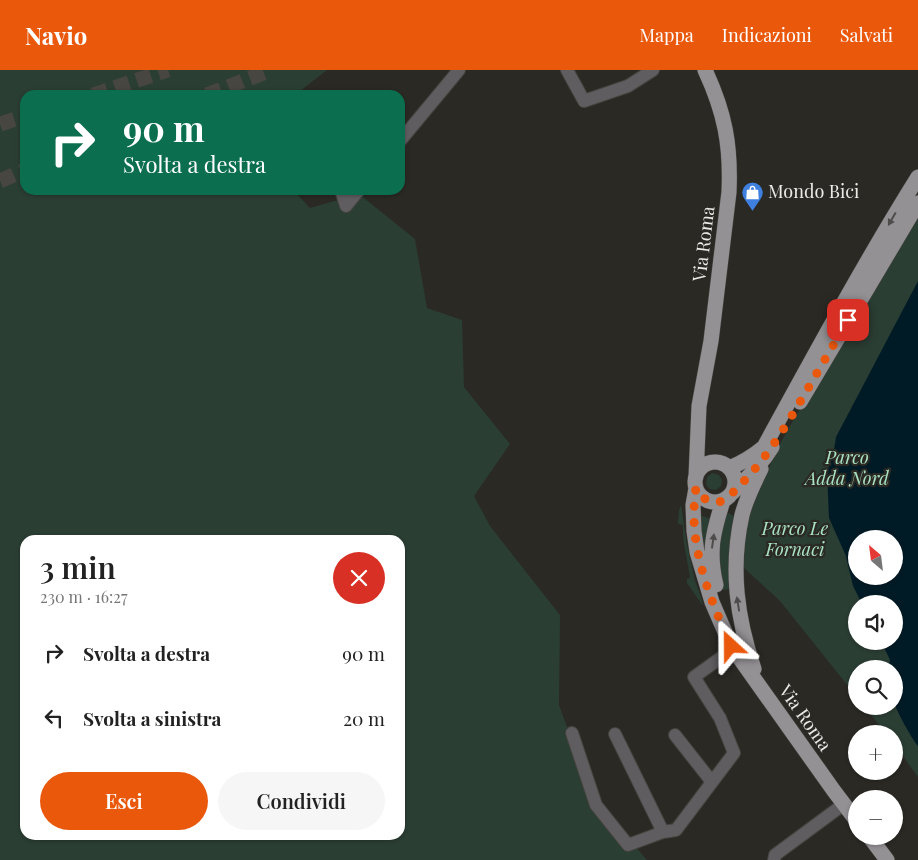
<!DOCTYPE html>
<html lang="it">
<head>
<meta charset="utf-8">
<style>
	:root { --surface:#fff; --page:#f6f6f6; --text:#222; --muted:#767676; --accent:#ea580c }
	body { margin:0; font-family:"Playfair Display",serif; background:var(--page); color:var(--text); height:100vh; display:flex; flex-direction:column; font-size:19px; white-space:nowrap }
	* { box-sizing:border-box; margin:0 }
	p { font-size:16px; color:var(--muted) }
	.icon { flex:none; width:28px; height:28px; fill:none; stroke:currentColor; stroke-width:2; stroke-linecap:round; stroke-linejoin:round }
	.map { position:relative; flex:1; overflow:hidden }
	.details { position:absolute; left:20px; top:465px; width:385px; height:305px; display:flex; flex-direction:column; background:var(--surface); border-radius:15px; box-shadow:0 1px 4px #0004 }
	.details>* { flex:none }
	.hud { position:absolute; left:20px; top:20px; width:385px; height:105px; border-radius:15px; box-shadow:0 1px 4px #0004; background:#0b6e4f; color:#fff; overflow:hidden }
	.needle { width:32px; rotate:332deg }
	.fabs { position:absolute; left:848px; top:460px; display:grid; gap:10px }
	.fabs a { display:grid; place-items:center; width:55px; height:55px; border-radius:50%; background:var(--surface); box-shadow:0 1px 4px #0004; font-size:25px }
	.pin { position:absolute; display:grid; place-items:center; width:42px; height:42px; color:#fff; margin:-21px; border-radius:10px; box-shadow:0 2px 8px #0006 }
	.me { position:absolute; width:55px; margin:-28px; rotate:336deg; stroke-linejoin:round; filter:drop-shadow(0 0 4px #0008) }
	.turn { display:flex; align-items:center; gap:18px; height:105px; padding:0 20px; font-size:22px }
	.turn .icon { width:65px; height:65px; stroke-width:2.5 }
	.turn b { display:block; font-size:35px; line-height:42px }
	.round { display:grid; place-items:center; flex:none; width:52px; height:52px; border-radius:26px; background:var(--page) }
	.head { display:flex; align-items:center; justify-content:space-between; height:85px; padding:0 20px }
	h1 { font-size:30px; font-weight:600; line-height:38px }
	.primary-button { display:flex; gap:10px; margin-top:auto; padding:10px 20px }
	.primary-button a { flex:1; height:58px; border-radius:30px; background:var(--accent); color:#fff; font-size:20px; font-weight:600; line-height:58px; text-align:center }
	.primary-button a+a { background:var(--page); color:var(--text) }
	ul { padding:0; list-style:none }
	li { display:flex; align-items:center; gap:15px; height:65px; padding:0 20px }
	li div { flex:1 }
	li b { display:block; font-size:19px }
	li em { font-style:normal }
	header { display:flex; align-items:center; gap:30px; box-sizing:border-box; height:70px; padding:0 25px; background:var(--accent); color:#fff }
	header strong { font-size:24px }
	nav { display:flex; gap:28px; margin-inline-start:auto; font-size:18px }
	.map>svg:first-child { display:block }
	.green { fill:#2b3e34; fill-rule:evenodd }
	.water { fill:#001b26; fill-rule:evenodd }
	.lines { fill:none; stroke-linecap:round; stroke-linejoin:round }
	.highway-tunnel { stroke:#474641; stroke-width:15; stroke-dasharray:15 8; stroke-linecap:butt }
	.street-casing { stroke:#45443f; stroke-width:14 }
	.primary-casing { stroke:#45443f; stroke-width:16 }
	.street { stroke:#5f5d60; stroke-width:12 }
	.primary { stroke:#949195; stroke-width:15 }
	.oneway { fill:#4f4d4c }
	.route { stroke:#ea580c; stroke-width:9; stroke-dasharray:0 16.2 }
	.labels { text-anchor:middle; stroke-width:4.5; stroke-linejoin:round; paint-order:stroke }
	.poi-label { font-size:18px; fill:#ebeae7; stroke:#2a2924; text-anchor:start }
	.street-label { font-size:18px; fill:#ebeae7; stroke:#2a2924 }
	.park-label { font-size:18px; font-style:italic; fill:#aae3c4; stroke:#2a2924 }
</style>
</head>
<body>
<header>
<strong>Navio</strong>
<nav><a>Mappa</a><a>Indicazioni</a><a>Salvati</a></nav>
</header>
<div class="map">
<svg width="918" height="790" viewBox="0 0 918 790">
	<rect width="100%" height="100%" fill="#2a2924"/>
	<path class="green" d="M 0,0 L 327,0 L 295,25 L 25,25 L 25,120 L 293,120 L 310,138 L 359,124 L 415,169 L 427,238 L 462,250 L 464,317 L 510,374 L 474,426 L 490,456 L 560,545 L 559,635 L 593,728 L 647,790 L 0,790 ZM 25,470 L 400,470 L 400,765 L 25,765 Z
		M 918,125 L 918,707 L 894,674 L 894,664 L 886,664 L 864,636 L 894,636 L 894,599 L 856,599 L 856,626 L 780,531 L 744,498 L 745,455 L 777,379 L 881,196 ZM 856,469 L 894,469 L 894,506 L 856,506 ZM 856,534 L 894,534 L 894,571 L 856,571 Z
		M 712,403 L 719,405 L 722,410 L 721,416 L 716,420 L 709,419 L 706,414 L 707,407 Z
		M 681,435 L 687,475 L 695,511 L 701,527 L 703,536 L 687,513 L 687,509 L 690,508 C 688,490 682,473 683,455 L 678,454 L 679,440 Z
		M 728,443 L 738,448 L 731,519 L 723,520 L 717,497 L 722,454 Z
		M 703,446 L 711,449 L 707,480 L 700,480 L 699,447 Z"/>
	<path class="water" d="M 918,211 L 918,676 C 912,669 895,639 894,631 C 893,620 894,609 894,599 L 889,599 L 890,590 L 881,571 L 894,571 L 894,534 L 862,534 L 853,516 L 846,486 L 829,448 L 827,401 L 833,386 L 836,367 ZM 856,469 L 894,469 L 894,506 L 856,506 Z"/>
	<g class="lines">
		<path class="highway-tunnel" d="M 93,25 L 168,0
			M 207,25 L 271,0
			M 0,54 L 25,46
			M 0,111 L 25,100"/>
		<defs>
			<path id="street" d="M 567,0 L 584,31 L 628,16 L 653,0
				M 400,71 L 459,0
				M 341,120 L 346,136 L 359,120
				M 572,663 L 596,735 L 628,775 L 663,762
				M 615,664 L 663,762 L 676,760 L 734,683 L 720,648 L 694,607 L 733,579
				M 675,665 L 712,712
				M 774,790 L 775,785 L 844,734"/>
			<path id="primary" d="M 800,332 L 918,133
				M695 412a20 20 0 1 1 40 0a20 20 0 1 1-40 0Z
				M 729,398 C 742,393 753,386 764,377 C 814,286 863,195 918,107
				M 696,407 L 699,336 L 711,271 L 729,122 C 731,75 725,43 705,0
				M 696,418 L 693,435 L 694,461 L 697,482 L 712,532 L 731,576 L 834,721 L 856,750
				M 732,423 C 746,409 761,395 772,377
				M 716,515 C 708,482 713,462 723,431
				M 754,599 C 737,548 730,499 742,445 C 746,429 754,413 761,399
				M 869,766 L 887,790"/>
		</defs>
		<use href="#street" class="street-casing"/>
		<use href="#primary" class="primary-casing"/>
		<use href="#street" class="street"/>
		<use href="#primary" class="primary"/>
	</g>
	<defs><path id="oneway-solid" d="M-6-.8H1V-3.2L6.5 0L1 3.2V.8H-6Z" transform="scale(1.25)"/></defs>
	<g class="oneway">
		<use href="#oneway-solid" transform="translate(892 149) rotate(120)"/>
		<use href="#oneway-solid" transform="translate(713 471) rotate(-82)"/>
		<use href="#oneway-solid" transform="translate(738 534) rotate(-99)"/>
	</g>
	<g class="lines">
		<path class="route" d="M 731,576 C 709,526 687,474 696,418 C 701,429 713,436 724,430 C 730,427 734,421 738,417 C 765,391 784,359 803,327 C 818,301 833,276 848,250"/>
	</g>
	<defs>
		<symbol id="shop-pin" viewBox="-11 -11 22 30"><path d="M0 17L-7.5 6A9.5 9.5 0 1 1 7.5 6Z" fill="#3f7fe0" stroke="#2a2924"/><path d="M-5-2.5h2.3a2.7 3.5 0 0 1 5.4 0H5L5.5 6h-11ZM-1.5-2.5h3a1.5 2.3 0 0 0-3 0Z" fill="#fff"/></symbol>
	</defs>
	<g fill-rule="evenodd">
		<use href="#shop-pin" x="740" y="110" width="25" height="34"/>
	</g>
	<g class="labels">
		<g class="poi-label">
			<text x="768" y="128">Mondo Bici</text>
		</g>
		<g class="street-label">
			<text transform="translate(704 174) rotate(-83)" y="6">Via Roma</text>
			<text transform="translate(805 648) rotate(55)" y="6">Via Roma</text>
		</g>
		<g class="park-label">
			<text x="847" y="394">Parco<tspan x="847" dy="21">Adda Nord</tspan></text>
			<text x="795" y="465">Parco Le<tspan x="795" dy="21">Fornaci</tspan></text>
		</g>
	</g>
</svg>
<div class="fabs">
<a><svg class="needle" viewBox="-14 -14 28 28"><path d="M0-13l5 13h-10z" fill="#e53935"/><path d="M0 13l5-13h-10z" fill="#767676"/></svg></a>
<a><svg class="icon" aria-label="sound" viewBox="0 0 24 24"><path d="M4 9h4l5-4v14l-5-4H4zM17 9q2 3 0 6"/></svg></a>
<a><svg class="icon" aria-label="search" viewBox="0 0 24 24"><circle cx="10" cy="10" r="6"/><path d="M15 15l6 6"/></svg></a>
<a>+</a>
<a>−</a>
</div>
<div class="pin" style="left:848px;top:250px;background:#d93025"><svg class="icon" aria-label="arrive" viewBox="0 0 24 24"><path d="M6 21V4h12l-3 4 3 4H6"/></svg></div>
<svg class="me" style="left:731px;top:576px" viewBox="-20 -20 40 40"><path d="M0-17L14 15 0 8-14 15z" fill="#ea580c" stroke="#fff" stroke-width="4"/></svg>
<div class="hud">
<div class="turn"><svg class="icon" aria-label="right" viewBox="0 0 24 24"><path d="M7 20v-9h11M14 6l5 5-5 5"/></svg><div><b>90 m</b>Svolta a destra</div></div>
</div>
<section class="details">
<div class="head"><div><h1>3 min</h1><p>230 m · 16:27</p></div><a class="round" style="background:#d93025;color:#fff"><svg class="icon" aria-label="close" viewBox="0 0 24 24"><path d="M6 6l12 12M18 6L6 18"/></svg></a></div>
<ul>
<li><svg class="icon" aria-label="right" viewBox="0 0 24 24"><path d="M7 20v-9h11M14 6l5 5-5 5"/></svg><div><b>Svolta a destra</b></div><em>90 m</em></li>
<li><svg class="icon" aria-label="left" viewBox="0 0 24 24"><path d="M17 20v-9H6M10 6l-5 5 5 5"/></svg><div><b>Svolta a sinistra</b></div><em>20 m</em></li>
</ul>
<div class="primary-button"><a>Esci</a><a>Condividi</a></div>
</section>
</div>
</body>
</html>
